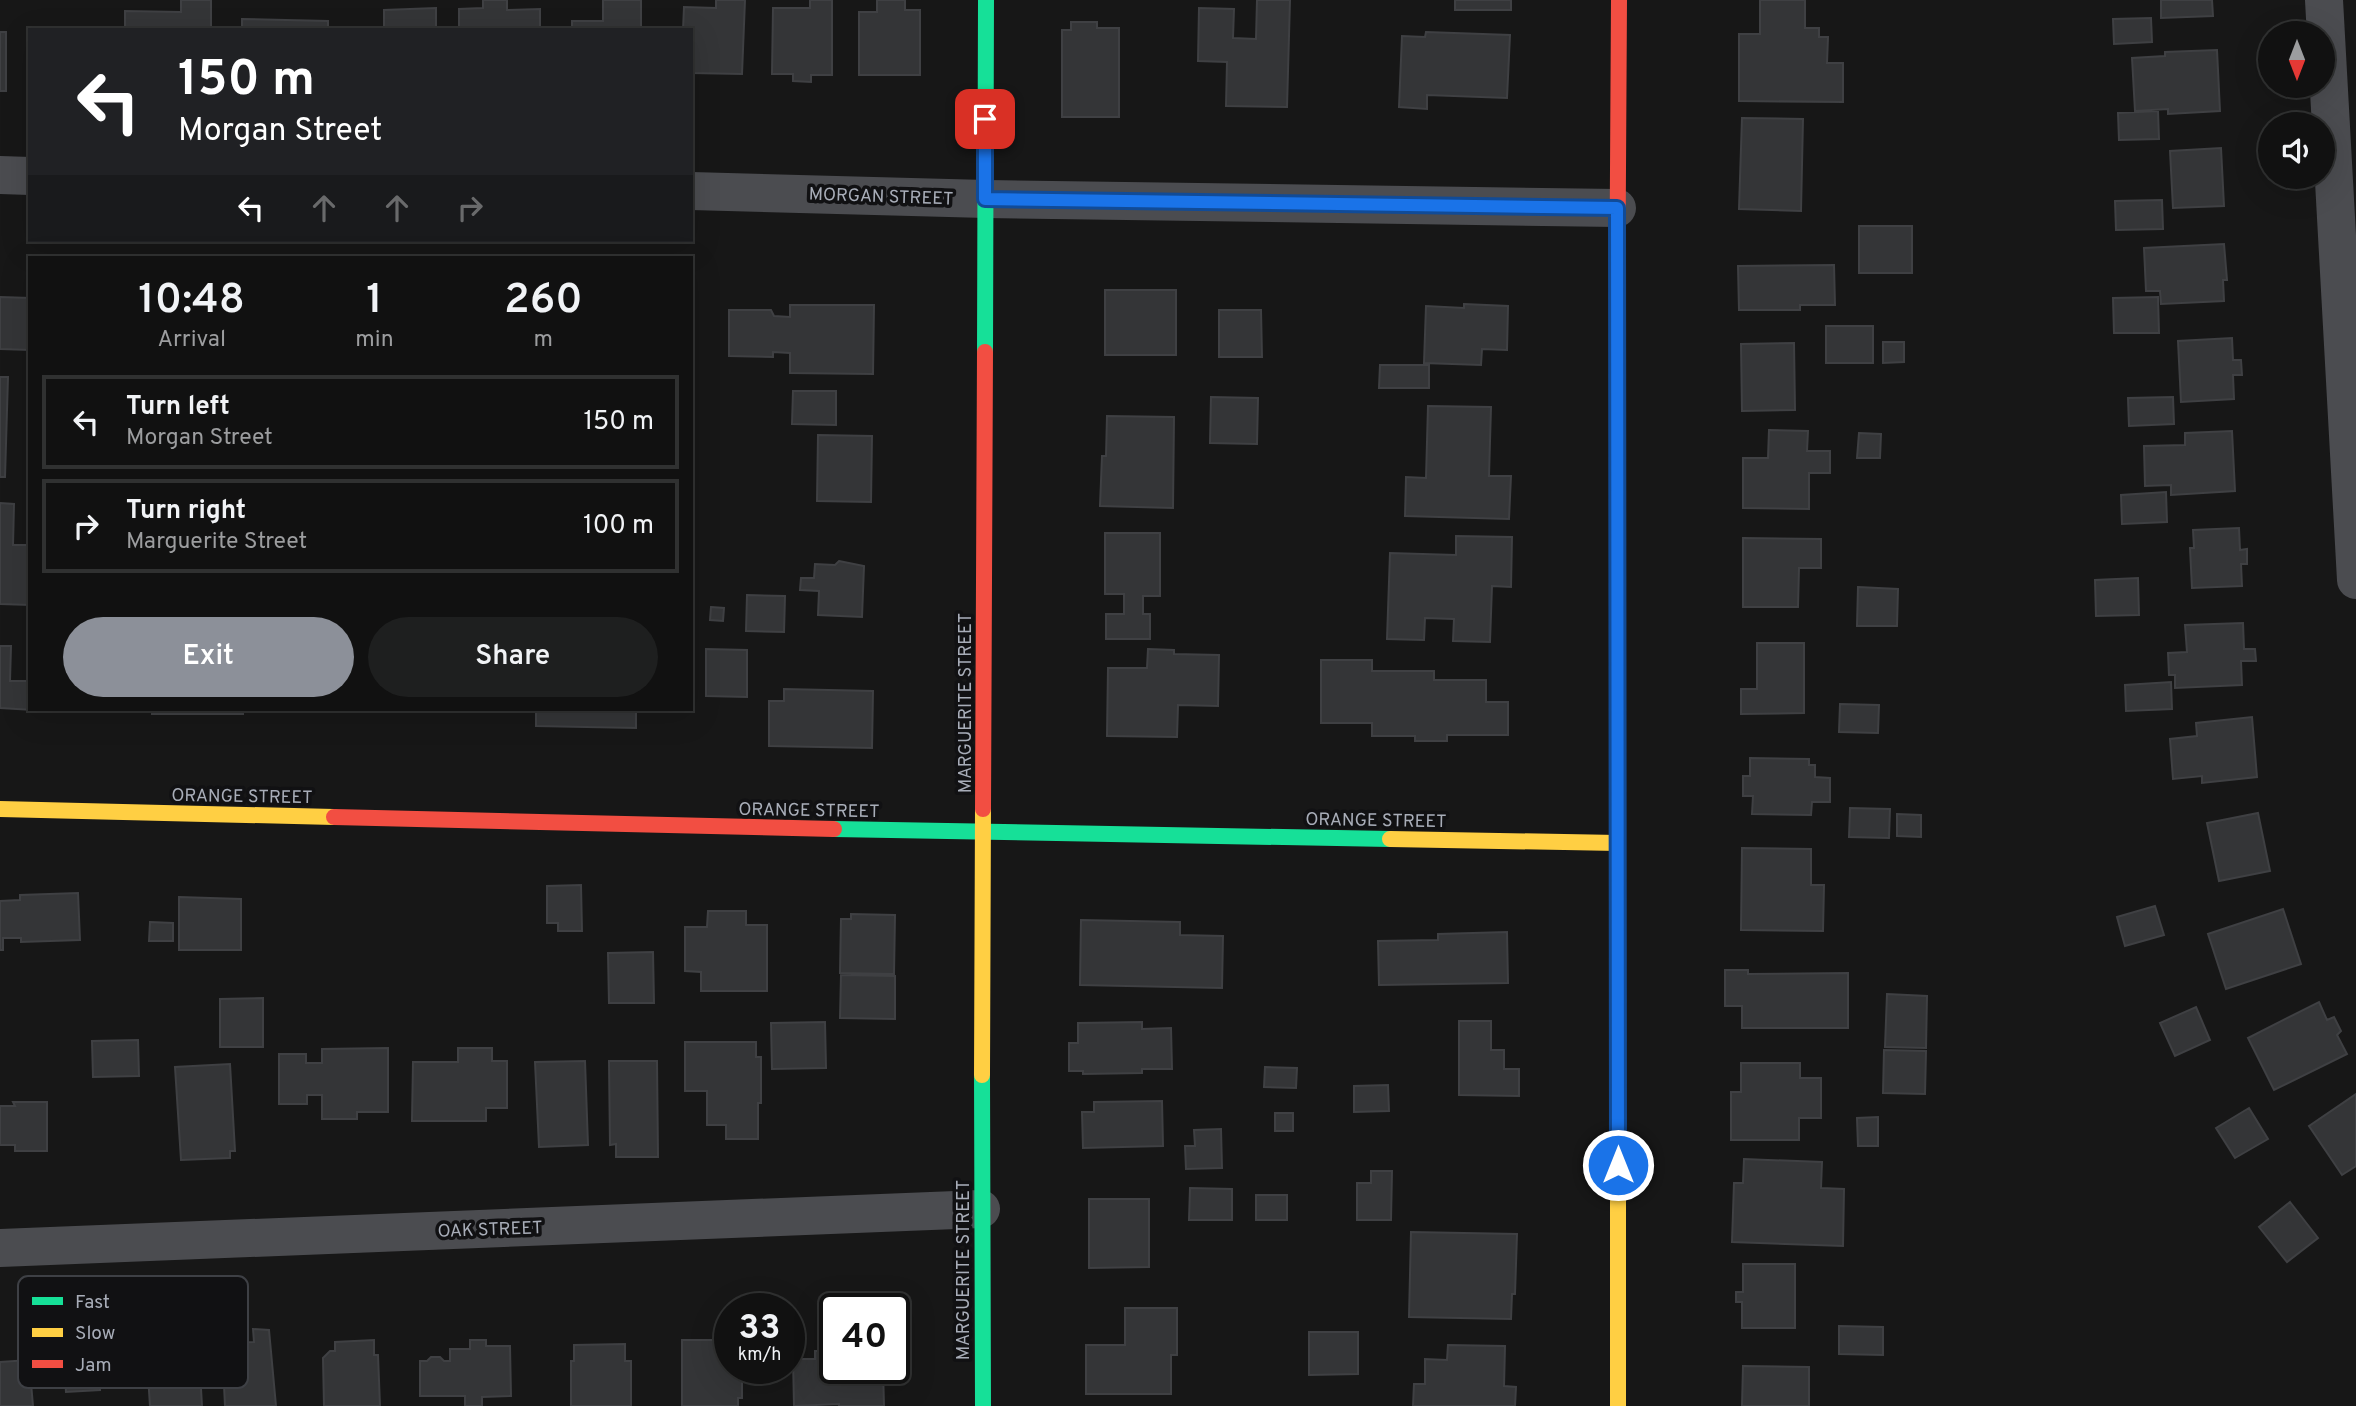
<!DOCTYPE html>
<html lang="en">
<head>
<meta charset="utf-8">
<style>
	:root { --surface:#111; --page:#1e1f1f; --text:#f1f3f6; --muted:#9c9d9f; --line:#303131; --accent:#8c9099 }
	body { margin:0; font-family:Overpass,sans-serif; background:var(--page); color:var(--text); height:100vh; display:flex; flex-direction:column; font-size:26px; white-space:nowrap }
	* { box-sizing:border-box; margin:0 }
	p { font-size:23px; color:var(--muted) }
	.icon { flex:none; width:38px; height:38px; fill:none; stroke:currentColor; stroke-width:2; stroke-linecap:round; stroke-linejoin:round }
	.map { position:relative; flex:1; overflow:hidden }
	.drawer { position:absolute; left:28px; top:256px; width:665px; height:455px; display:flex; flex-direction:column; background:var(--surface); border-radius:0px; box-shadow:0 7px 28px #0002,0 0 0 2px var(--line) }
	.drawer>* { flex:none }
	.hud { position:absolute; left:28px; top:28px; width:665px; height:214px; border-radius:0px; box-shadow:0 7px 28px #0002,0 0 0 2px var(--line); background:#202124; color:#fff; overflow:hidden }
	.needle { width:46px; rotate:180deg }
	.buttons { position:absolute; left:2258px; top:21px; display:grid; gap:14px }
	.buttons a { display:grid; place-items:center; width:77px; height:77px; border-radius:50%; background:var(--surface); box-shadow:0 7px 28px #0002,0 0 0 2px var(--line); font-size:35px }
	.speed { position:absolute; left:714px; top:1293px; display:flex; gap:14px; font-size:35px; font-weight:700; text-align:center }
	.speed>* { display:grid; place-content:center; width:91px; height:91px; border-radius:50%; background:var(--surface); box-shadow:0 7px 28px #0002,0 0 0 2px var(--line); line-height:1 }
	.speed small { font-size:18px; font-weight:400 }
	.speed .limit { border:4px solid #111; border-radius:10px; background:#fff; color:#111 }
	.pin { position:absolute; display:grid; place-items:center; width:60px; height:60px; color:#fff; margin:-30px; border-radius:14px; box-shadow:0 4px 10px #0006 }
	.me { position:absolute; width:77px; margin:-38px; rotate:0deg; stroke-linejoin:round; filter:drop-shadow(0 0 5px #0008) }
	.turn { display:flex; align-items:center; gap:24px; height:147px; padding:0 35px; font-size:32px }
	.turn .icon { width:91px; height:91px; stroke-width:2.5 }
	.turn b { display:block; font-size:49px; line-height:60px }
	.lanes { display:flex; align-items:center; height:66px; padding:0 35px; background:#0003; justify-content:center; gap:35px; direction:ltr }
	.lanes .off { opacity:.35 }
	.eta { display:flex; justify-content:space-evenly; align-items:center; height:119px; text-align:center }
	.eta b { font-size:42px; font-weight:600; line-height:49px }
	.action { display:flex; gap:14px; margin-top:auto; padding:14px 35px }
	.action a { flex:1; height:80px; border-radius:42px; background:var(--accent); color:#fff; font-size:28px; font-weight:600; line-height:80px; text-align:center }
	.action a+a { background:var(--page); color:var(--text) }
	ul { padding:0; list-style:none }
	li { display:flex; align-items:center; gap:21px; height:94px; margin:0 14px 10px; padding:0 21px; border:4px solid var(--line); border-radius:0px }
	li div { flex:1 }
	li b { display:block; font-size:26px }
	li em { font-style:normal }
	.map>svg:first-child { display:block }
	.building { fill:#343537; stroke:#3f4043; stroke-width:2 }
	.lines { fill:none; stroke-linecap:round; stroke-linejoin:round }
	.street { stroke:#4b4c50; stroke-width:38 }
	.fast { stroke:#16e098; stroke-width:16 }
	.slow { stroke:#ffcf43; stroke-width:16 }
	.jam { stroke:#f24e42; stroke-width:16 }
	.route-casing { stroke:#114b97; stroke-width:18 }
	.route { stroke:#1a73e8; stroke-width:12 }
	.labels { text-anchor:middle; stroke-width:7; stroke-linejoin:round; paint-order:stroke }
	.street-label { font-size:18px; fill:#a8adb8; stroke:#111113 }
	.key { fill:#111113; stroke:#3e4045; stroke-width:2 }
	.key-label { font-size:19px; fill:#a8adb8 }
</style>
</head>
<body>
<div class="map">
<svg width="2356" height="1406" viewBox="0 0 2356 1406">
	<rect width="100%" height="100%" fill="#171717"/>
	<path class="building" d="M 181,0 L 211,0 L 211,30 L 125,30 L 125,11 L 181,12 Z
		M 483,0 L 507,0 L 507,10 L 540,9 L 540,30 L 459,30 L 459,9 L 483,8 Z
		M 603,0 L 641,0 L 641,30 L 572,30 L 572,21 L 603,21 Z
		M 716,0 L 745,0 L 742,74 L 691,73 L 691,30 L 683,30 L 684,7 L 716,8 Z
		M 810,0 L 832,0 L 832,75 L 811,75 L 811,82 L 793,81 L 793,74 L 772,74 L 773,8 L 810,8 Z
		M 877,0 L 905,0 L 905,10 L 920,10 L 920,75 L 859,75 L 859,12 L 877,12 Z
		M 1257,0 L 1290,0 L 1287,107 L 1226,106 L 1227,62 L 1198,61 L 1199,8 L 1234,9 L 1233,38 L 1256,39 Z
		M 1455,0 L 1511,0 L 1511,10 L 1455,10 Z
		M 1760,0 L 1805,0 L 1805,28 L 1819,28 L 1819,37 L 1828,37 L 1827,63 L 1843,63 L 1843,102 L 1739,101 L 1739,34 L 1760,34 Z
		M 2161,0 L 2212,0 L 2213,16 L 2161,18 Z
		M 436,8 L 436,30 L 384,30 L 384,10 Z
		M 2151,18 L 2152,42 L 2114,44 L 2113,19 Z
		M 242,19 L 328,21 L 328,30 L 242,30 Z
		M 1071,22 L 1097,22 L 1097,28 L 1119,28 L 1119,117 L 1062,117 L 1062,30 L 1071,30 Z
		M 0,32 L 6,32 L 6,91 L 0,91 Z
		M 1426,32 L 1510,35 L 1507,98 L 1427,95 L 1427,109 L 1399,107 L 1402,36 L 1425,37 Z
		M 2217,50 L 2220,111 L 2168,114 L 2168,109 L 2135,111 L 2132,58 L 2165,56 L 2165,52 Z
		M 2158,111 L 2159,139 L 2119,140 L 2118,113 Z
		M 1742,118 L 1803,119 L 1801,211 L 1739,209 Z
		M 2221,148 L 2224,206 L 2173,208 L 2170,151 Z
		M 2162,200 L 2163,229 L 2116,230 L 2115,201 Z
		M 1859,226 L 1912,226 L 1912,273 L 1859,273 Z
		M 2224,244 L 2227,280 L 2223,280 L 2224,301 L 2161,304 L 2160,291 L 2146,291 L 2144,248 Z
		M 1834,265 L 1835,305 L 1800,305 L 1800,310 L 1739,310 L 1738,266 Z
		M 1105,290 L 1176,290 L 1176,355 L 1105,355 Z
		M 0,297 L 30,298 L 30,350 L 0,349 Z
		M 2158,297 L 2159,333 L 2114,333 L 2113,298 Z
		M 1464,304 L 1508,306 L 1507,350 L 1482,349 L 1481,365 L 1424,363 L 1426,306 L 1464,308 Z
		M 790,305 L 874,305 L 873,374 L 790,373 L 790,353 L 773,352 L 773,357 L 729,356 L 729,310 L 771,310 L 774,316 L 790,317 Z
		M 1219,310 L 1261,310 L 1262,357 L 1219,357 Z
		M 1826,326 L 1873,326 L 1873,363 L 1826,363 Z
		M 2232,338 L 2233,360 L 2241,360 L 2242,375 L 2233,375 L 2234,399 L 2181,402 L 2178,341 Z
		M 1883,342 L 1904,342 L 1904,362 L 1883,363 Z
		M 1794,343 L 1795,410 L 1742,411 L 1741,344 Z
		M 1380,365 L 1429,365 L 1429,388 L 1379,388 Z
		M 0,377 L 8,377 L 5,477 L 0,477 Z
		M 793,391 L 836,391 L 836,425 L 792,424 Z
		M 1211,397 L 1258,398 L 1257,444 L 1210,443 Z
		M 2173,397 L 2174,424 L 2129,426 L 2128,398 Z
		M 1428,406 L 1491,407 L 1489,476 L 1511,476 L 1509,519 L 1405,516 L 1406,477 L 1426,478 Z
		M 1107,416 L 1174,417 L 1173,508 L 1100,506 L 1102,456 L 1106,456 Z
		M 1769,430 L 1808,431 L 1807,451 L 1830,451 L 1830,473 L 1809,473 L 1809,509 L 1743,508 L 1743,458 L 1768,458 Z
		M 2232,431 L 2235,491 L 2171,495 L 2171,485 L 2145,486 L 2144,446 L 2185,445 L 2185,433 Z
		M 1859,433 L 1881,434 L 1880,458 L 1857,458 Z
		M 818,435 L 872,436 L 871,502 L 817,501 Z
		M 2166,492 L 2167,522 L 2122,524 L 2121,495 Z
		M 0,503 L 14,504 L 13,545 L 30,545 L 30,605 L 0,604 Z
		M 2239,528 L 2240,550 L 2247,549 L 2247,564 L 2241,564 L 2242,586 L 2192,588 L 2190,548 L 2194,548 L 2193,530 Z
		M 1105,533 L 1160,533 L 1160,596 L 1143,596 L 1143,614 L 1150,614 L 1150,639 L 1106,639 L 1106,614 L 1124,614 L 1124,594 L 1105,594 Z
		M 1456,536 L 1512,537 L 1511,587 L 1492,586 L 1490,642 L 1453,641 L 1454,619 L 1425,618 L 1424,640 L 1387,639 L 1390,553 L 1456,555 Z
		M 1743,538 L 1821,539 L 1821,568 L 1799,568 L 1798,607 L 1743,607 Z
		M 839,561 L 864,566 L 862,617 L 818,615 L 819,591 L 800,590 L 801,578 L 814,578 L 815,564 L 835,565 Z
		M 2138,578 L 2139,615 L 2096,616 L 2095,580 Z
		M 1858,587 L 1898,589 L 1897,626 L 1857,626 Z
		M 747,595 L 785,596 L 784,632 L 746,631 Z
		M 711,607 L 724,608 L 723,621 L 710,620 Z
		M 2243,623 L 2244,649 L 2255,649 L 2256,661 L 2241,661 L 2242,685 L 2175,688 L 2175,675 L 2169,675 L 2168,653 L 2187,652 L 2185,625 Z
		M 1757,643 L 1804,643 L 1804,713 L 1741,714 L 1741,689 L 1757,689 Z
		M 0,646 L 11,646 L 10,681 L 30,681 L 30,709 L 66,709 L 66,712 L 0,708 Z
		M 706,649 L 747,650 L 747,697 L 706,696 Z
		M 1148,649 L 1174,650 L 1174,654 L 1219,655 L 1218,706 L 1178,705 L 1177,737 L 1107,736 L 1108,668 L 1147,668 Z
		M 1321,660 L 1372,660 L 1372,671 L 1434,671 L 1434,680 L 1486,680 L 1486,702 L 1508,702 L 1508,735 L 1447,735 L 1447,741 L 1415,741 L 1415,736 L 1372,736 L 1372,723 L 1321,723 Z
		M 2171,682 L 2172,709 L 2126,711 L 2125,685 Z
		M 784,689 L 873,691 L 872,748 L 769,746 L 769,701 L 784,701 Z
		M 1840,704 L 1879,705 L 1878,733 L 1839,732 Z
		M 152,709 L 243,709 L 243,714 L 152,714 Z
		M 536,709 L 636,709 L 636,728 L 536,726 Z
		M 2252,717 L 2257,777 L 2202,783 L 2202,776 L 2173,779 L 2170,739 L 2197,736 L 2196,723 Z
		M 1750,758 L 1809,759 L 1809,765 L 1815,765 L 1815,777 L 1830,778 L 1830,802 L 1812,802 L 1811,815 L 1752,814 L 1753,796 L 1743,796 L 1743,776 L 1750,776 Z
		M 1850,808 L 1890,809 L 1889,838 L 1849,837 Z
		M 2258,813 L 2270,871 L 2219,881 L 2207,823 Z
		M 1897,814 L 1921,815 L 1921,837 L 1897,836 Z
		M 1742,848 L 1811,849 L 1811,885 L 1824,885 L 1823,931 L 1741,930 Z
		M 581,885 L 582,931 L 558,931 L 558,923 L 547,923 L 547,886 Z
		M 78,893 L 80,940 L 21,942 L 21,938 L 3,938 L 3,950 L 0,950 L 0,901 L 20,900 L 20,895 Z
		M 179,897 L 241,899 L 241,950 L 179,950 Z
		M 2155,906 L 2164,935 L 2125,946 L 2117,917 Z
		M 2283,909 L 2301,964 L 2226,989 L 2208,934 Z
		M 708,911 L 746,911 L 746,925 L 767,925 L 767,991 L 701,991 L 701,972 L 685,971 L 685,927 L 707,927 Z
		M 851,914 L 895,915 L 894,974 L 840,973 L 841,919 L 851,919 Z
		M 1081,920 L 1180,922 L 1180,935 L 1223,936 L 1222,988 L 1080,985 Z
		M 150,922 L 173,923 L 173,941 L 149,941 Z
		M 1507,932 L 1508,983 L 1379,985 L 1378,941 L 1438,940 L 1438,934 Z
		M 653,952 L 654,1003 L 609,1003 L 608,953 Z
		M 1725,970 L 1748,970 L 1748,974 L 1848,973 L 1848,1028 L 1742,1028 L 1742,1006 L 1725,1006 Z
		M 841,975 L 895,976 L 895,1019 L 840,1018 Z
		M 1887,994 L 1927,996 L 1926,1048 L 1885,1047 Z
		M 263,998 L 263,1047 L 220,1047 L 220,999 Z
		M 2319,1002 L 2327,1020 L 2334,1017 L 2341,1031 L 2337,1035 L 2347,1054 L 2274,1090 L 2248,1038 Z
		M 2196,1007 L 2210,1040 L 2175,1056 L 2160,1023 Z
		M 1459,1021 L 1491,1021 L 1491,1050 L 1504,1050 L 1504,1069 L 1519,1069 L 1519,1096 L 1459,1095 Z
		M 825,1022 L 826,1068 L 772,1069 L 771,1023 Z
		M 1142,1022 L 1142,1029 L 1171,1028 L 1172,1069 L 1142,1069 L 1142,1073 L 1083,1074 L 1083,1071 L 1069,1071 L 1069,1043 L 1078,1043 L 1078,1023 Z
		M 138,1040 L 139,1076 L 93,1077 L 92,1041 Z
		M 685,1042 L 756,1042 L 756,1057 L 761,1057 L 761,1103 L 758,1103 L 758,1139 L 726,1139 L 726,1125 L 707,1125 L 707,1091 L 685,1091 Z
		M 388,1048 L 388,1112 L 357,1112 L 357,1119 L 322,1119 L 322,1095 L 307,1095 L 307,1104 L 279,1104 L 279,1054 L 306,1054 L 306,1063 L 322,1063 L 322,1049 Z
		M 458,1048 L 492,1048 L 492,1061 L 507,1061 L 507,1108 L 486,1108 L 486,1121 L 412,1121 L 413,1062 L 458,1062 Z
		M 1884,1050 L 1926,1051 L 1925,1094 L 1883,1093 Z
		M 585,1061 L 588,1145 L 539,1147 L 535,1062 Z
		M 609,1061 L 657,1061 L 658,1157 L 616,1157 L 616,1144 L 610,1145 Z
		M 1741,1063 L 1800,1063 L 1800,1078 L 1821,1078 L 1821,1118 L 1799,1118 L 1799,1140 L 1731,1140 L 1731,1092 L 1741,1092 Z
		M 230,1064 L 235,1151 L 230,1151 L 230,1158 L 181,1160 L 175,1067 Z
		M 1265,1067 L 1297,1068 L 1296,1088 L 1264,1087 Z
		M 1388,1085 L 1389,1111 L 1354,1112 L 1354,1086 Z
		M 2356,1094 L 2356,1166 L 2342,1175 L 2309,1126 Z
		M 1162,1101 L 1163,1146 L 1083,1148 L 1082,1112 L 1094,1112 L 1094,1102 Z
		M 13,1102 L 47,1102 L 47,1151 L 15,1151 L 15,1145 L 0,1145 L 0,1106 L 15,1106 Z
		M 2249,1108 L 2268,1139 L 2235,1158 L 2216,1128 Z
		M 1275,1113 L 1293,1113 L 1293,1131 L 1275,1131 Z
		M 1878,1117 L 1878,1146 L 1858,1146 L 1857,1118 Z
		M 1221,1129 L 1222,1168 L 1186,1169 L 1185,1146 L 1195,1146 L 1194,1130 Z
		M 1744,1159 L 1822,1162 L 1821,1188 L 1844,1189 L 1843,1246 L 1732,1242 L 1734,1183 L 1743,1183 Z
		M 1371,1171 L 1392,1171 L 1391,1220 L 1357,1220 L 1357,1183 L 1371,1183 Z
		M 1190,1188 L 1232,1189 L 1232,1220 L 1189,1220 Z
		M 1256,1195 L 1287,1195 L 1287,1220 L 1256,1220 Z
		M 1089,1199 L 1149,1199 L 1149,1267 L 1089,1268 Z
		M 2290,1202 L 2318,1238 L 2287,1262 L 2259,1227 Z
		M 1411,1232 L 1517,1234 L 1515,1294 L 1512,1294 L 1511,1319 L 1409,1317 Z
		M 1743,1264 L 1795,1264 L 1795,1328 L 1742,1328 L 1742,1302 L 1736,1302 L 1736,1292 L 1743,1292 Z
		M 1125,1308 L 1177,1308 L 1177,1355 L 1171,1355 L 1171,1394 L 1086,1394 L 1086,1345 L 1125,1345 Z
		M 188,1326 L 198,1336 L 202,1406 L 150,1406 L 145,1329 Z
		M 1839,1326 L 1883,1327 L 1883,1355 L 1839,1354 Z
		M 253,1329 L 269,1330 L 276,1406 L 225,1406 L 222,1343 L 254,1342 Z
		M 1309,1332 L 1358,1332 L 1358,1374 L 1309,1375 Z
		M 829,1339 L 835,1339 L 835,1368 L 883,1368 L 884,1406 L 839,1406 L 839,1404 L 794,1406 L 793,1359 L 815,1359 L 815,1351 L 826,1351 Z
		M 374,1340 L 374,1355 L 378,1355 L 380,1406 L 324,1406 L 323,1358 L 330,1351 L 335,1351 L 335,1342 Z
		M 470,1340 L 486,1340 L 486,1346 L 510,1346 L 511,1396 L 482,1397 L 482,1406 L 465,1406 L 465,1396 L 420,1396 L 420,1361 L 427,1361 L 431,1357 L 440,1357 L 444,1361 L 450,1361 L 450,1349 L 470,1349 Z
		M 682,1340 L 730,1340 L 730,1368 L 742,1368 L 742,1398 L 738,1398 L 738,1406 L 682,1406 Z
		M 625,1344 L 625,1361 L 631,1361 L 631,1406 L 571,1406 L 571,1361 L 574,1361 L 574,1345 Z
		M 1448,1345 L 1505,1346 L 1504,1386 L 1516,1387 L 1515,1406 L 1413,1406 L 1414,1384 L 1425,1384 L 1425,1359 L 1447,1360 Z
		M 98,1349 L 100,1390 L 66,1392 L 63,1351 Z
		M 29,1360 L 33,1406 L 0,1406 L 0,1362 Z
		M 1743,1366 L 1809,1367 L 1809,1406 L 1742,1406 Z"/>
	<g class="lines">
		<path class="street" d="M 2324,0 L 2356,580
			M 0,175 L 30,176
			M 691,191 L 986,199 L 1617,208
			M 0,1248 L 981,1209"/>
		<path class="fast" d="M 985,352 L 986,0
			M 834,829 L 1390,839
			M 982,1075 L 983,1406"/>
		<path class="slow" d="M 1617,339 L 1617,624
			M 0,809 L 334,817
			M 1390,839 L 1618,843
			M 1618,1020 L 1618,1406
			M 982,1075 L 983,809"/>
		<path class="jam" d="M 1617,339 L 1619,0
			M 1617,624 L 1618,1020
			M 983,809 L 985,352
			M 334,817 L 834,829"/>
	</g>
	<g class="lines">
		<defs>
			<path id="route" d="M 985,119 L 985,199 L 1617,208 L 1618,1165"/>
		</defs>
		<use href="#route" class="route-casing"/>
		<use href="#route" class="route"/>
	</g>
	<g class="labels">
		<g class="street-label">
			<text transform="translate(881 196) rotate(2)" y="6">MORGAN STREET</text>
			<text transform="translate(965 703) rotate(-90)" y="6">MARGUERITE STREET</text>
			<text transform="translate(242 796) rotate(1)" y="6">ORANGE STREET</text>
			<text transform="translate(809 810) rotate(1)" y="6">ORANGE STREET</text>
			<text transform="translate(1376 820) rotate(1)" y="6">ORANGE STREET</text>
			<text transform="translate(490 1229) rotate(-2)" y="6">OAK STREET</text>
			<text transform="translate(963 1270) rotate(-90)" y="6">MARGUERITE STREET</text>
		</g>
	</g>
	<rect x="18" y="1276" width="230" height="112" rx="10" class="key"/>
	<rect x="32" y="1297" width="31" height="8" fill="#16e098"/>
	<rect x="32" y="1328" width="31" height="9" fill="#ffcf43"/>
	<rect x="32" y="1360" width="31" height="8" fill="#f24e42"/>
	<g class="key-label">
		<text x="75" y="1308">Fast</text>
		<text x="75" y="1339">Slow</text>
		<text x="75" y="1371">Jam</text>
	</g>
</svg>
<div class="buttons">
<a><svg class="needle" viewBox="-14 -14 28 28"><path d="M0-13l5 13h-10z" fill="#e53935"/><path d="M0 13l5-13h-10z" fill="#9c9d9f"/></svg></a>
<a><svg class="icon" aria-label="sound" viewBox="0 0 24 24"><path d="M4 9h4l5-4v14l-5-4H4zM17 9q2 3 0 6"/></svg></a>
</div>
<div class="speed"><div>33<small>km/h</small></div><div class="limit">40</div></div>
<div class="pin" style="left:985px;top:119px;background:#d93025"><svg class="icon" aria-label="arrive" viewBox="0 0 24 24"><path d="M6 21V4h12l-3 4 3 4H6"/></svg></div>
<svg class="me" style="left:1618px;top:1165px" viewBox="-20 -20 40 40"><circle r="17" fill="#1a73e8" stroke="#fff" stroke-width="3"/><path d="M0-11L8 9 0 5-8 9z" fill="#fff"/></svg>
<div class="hud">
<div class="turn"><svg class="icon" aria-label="left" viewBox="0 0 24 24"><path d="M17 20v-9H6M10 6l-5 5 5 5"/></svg><div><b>150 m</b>Morgan Street</div></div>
<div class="lanes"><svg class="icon" aria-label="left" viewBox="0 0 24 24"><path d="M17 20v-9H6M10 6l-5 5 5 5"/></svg><svg class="icon off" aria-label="ahead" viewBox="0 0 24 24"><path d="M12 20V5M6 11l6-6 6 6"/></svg><svg class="icon off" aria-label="ahead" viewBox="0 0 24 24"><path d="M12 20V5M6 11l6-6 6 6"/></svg><svg class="icon off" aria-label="right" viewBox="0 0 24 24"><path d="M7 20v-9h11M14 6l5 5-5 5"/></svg></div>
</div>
<section class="drawer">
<div class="eta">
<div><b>10:48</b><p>Arrival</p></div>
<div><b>1</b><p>min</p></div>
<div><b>260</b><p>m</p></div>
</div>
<ul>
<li><svg class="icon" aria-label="left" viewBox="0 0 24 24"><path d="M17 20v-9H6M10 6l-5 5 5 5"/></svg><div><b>Turn left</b><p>Morgan Street</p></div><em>150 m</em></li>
<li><svg class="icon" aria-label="right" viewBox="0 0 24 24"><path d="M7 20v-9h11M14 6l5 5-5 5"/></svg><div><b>Turn right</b><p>Marguerite Street</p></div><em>100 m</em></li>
</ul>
<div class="action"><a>Exit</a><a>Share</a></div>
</section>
</div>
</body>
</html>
